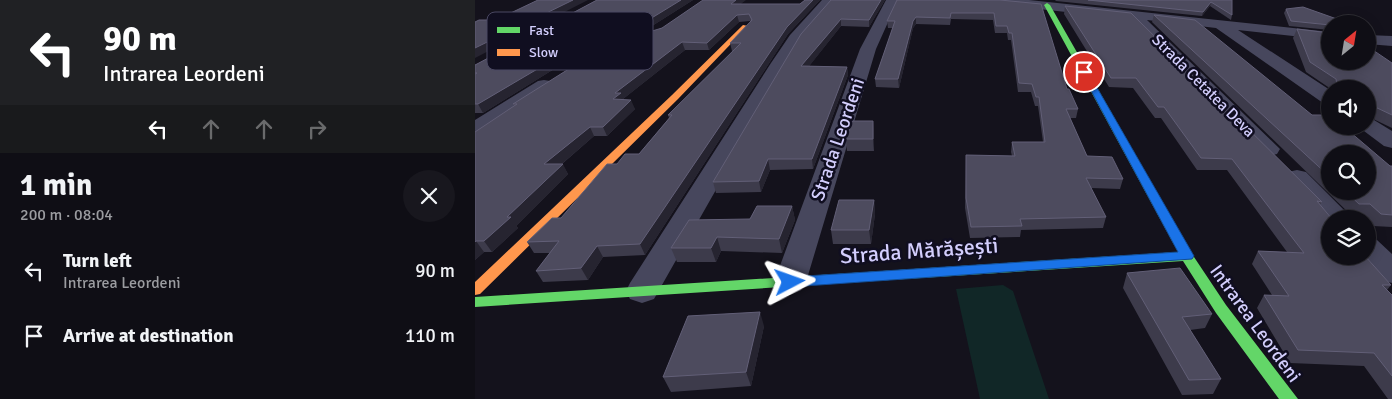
<!DOCTYPE html>
<html lang="en">
<head>
<meta charset="utf-8">
<style>
	:root { --surface:#0f0e15; --page:#18171e; --text:#f1f3f6; --muted:#9b9ca0; --line:#2f2e34 }
	body { margin:0; font-family:Signika,sans-serif; background:var(--page); color:var(--text); height:100vh; display:flex; flex-direction:column; font-size:19px; white-space:nowrap }
	* { box-sizing:border-box; margin:0 }
	p { font-size:16px; color:var(--muted) }
	.icon { flex:none; width:28px; height:28px; fill:none; stroke:currentColor; stroke-width:2; stroke-linecap:round; stroke-linejoin:round }
	.map { position:relative; flex:1; overflow:hidden }
	.details { display:flex; flex-direction:column; background:var(--surface); width:475px }
	.details>* { flex:none }
	.guide { background:#202124; color:#fff; overflow:hidden }
	.needle { width:32px; rotate:30deg }
	.tools { position:absolute; left:846px; top:15px; display:grid; gap:10px }
	.tools a { display:grid; place-items:center; width:55px; height:55px; border-radius:50%; background:var(--surface); box-shadow:0 2px 12px #0003,0 0 0 1px var(--line); font-size:25px }
	.pin { position:absolute; display:grid; place-items:center; width:42px; height:42px; color:#fff; margin:-21px; border:2px solid #fff; border-radius:50%; box-shadow:0 1px 5px #0007 }
	.me { position:absolute; width:55px; margin:-28px; rotate:86deg; stroke-linejoin:round; filter:drop-shadow(0 0 4px #0008) }
	.turn { display:flex; align-items:center; gap:18px; height:105px; padding:0 20px; font-size:22px }
	.turn .icon { width:65px; height:65px; stroke-width:2.5 }
	.turn b { display:block; font-size:35px; line-height:42px }
	.lanes { display:flex; align-items:center; height:48px; padding:0 20px; background:#0003; justify-content:center; gap:25px; direction:ltr }
	.lanes .off { opacity:.35 }
	.round { display:grid; place-items:center; flex:none; width:52px; height:52px; border-radius:26px; background:var(--page) }
	.headline { display:flex; align-items:center; justify-content:space-between; height:85px; padding:0 20px }
	h1 { font-size:30px; font-weight:800; line-height:38px }
	ul { padding:0; list-style:none }
	li { display:flex; align-items:center; gap:15px; height:65px; padding:0 20px }
	li div { flex:1 }
	li b { display:block; font-size:19px }
	li em { font-style:normal }
	main { display:flex; flex:1; min-height:0 }
	.map>svg:first-child { display:block }
	.green { fill:#112727 }
	.lines { fill:none; stroke-linecap:round; stroke-linejoin:round }
	.street { fill:#47475d; fill-rule:evenodd }
	.fast { fill:#63d668; fill-rule:evenodd }
	.slow { fill:#ff974d; fill-rule:evenodd }
	.wall { fill:#3d3b4b; fill-rule:evenodd }
	.shaded-wall { fill:#262430 }
	.building { fill:#4d4b5e; stroke:#625f77 }
	.route { fill:#1a73e8; stroke:#114b97 }
	.labels { text-anchor:middle; stroke-width:5; stroke-linejoin:round; paint-order:stroke }
	.far-street-label { font-size:16px; fill:#d3cefd; stroke:#100e20 }
	.street-label { font-size:19px; fill:#d3cefd; stroke:#100e20 }
	.near-street-label { font-size:22px; fill:#d3cefd; stroke:#100e20 }
	.key { fill:#100e20; stroke:#4a4862; stroke-width:1 }
	.key-label { font-size:14px; fill:#d3cefd }
</style>
</head>
<body>
<main>
<section class="details">
<div class="guide">
<div class="turn"><svg class="icon" aria-label="left" viewBox="0 0 24 24"><path d="M17 20v-9H6M10 6l-5 5 5 5"/></svg><div><b>90 m</b>Intrarea Leordeni</div></div>
<div class="lanes"><svg class="icon" aria-label="left" viewBox="0 0 24 24"><path d="M17 20v-9H6M10 6l-5 5 5 5"/></svg><svg class="icon off" aria-label="ahead" viewBox="0 0 24 24"><path d="M12 20V5M6 11l6-6 6 6"/></svg><svg class="icon off" aria-label="ahead" viewBox="0 0 24 24"><path d="M12 20V5M6 11l6-6 6 6"/></svg><svg class="icon off" aria-label="right" viewBox="0 0 24 24"><path d="M7 20v-9h11M14 6l5 5-5 5"/></svg></div>
</div>
<div class="headline"><div><h1>1 min</h1><p>200 m · 08:04</p></div><a class="round"><svg class="icon" aria-label="close" viewBox="0 0 24 24"><path d="M6 6l12 12M18 6L6 18"/></svg></a></div>
<ul>
<li><svg class="icon" aria-label="left" viewBox="0 0 24 24"><path d="M17 20v-9H6M10 6l-5 5 5 5"/></svg><div><b>Turn left</b><p>Intrarea Leordeni</p></div><em>90 m</em></li>
<li><svg class="icon" aria-label="arrive" viewBox="0 0 24 24"><path d="M6 21V4h12l-3 4 3 4H6"/></svg><div><b>Arrive at destination</b></div><em>110 m</em></li>
</ul>
</section>
<div class="map">
<svg width="917" height="399" viewBox="0 0 917 399">
	<rect width="100%" height="100%" fill="#14121c"/>
	<path class="green" d="M 528,285 L 538,291 L 574,399 L 505,399 L 481,289 Z"/>
	<g class="lines">
		<path class="street" d="M 347,0 L 360,0 L 326,40 L 179,299 L 167,303 L 155,299 L 151,291 L 155,283 L 296,63 L 315,35 Z
			M 411,0 L 423,0 L 401,49 L 331,282 L 326,290 L 315,294 L 304,290 L 299,282 L 385,49 Z
			M 513,0 L 554,0 L 855,32 L 855,40 L 763,30 L 855,90 L 855,105 L 848,103 L 741,28 L 672,20 L 805,149 L 802,154 L 794,156 L 786,154 L 655,19 L 519,4 Z
			M 892,35 L 917,36 L 917,46 L 892,44 Z
			M 69,80 L 75,81 L 78,85 L 75,89 L 8,134 L 0,135 L 0,120 L 63,81 Z
			M 892,118 L 899,120 L 917,131 L 917,148 L 909,146 L 885,128 L 883,126 L 892,126 Z
			M 822,170 L 831,172 L 878,219 L 855,219 L 854,225 L 810,177 L 813,172 Z
			M 892,237 L 902,240 L 917,254 L 917,283 L 906,280 L 884,256 L 892,256 Z"/>
		<path class="fast" d="M 572,3 L 575,5 L 717,254 L 751,305 L 823,399 L 804,399 L 741,313 L 708,261 L 0,307 L 0,297 L 703,252 L 569,5 Z"/>
		<path class="slow" d="M 268,25 L 273,26 L 203,99 L 5,294 L 0,295 L 0,282 L 197,95 Z"/>
	</g>
	<path class="wall" d="M 122,0 L 218,0 L 177,26 L 113,48 L 8,113 L 0,113 L 0,65 L 2,64 Z
		M 330,0 L 345,0 L 313,34 L 170,255 L 128,257 L 113,280 L 68,282 L 61,271 L 75,253 L 59,253 L 52,242 L 86,218 L 142,164 L 164,154 L 194,118 L 193,115 L 258,51 L 257,51 L 255,43 L 275,22 L 275,21 L 264,22 L 234,50 L 210,50 L 148,99 L 160,109 L 132,136 L 119,136 L 87,164 L 93,174 L 41,226 L 43,228 L 17,252 L 9,252 L 0,260 L 0,132 L 39,106 L 38,104 L 187,28 L 266,4 L 325,4 Z
		M 356,0 L 410,0 L 394,27 L 366,26 L 334,66 L 372,67 L 373,75 L 338,169 L 295,170 L 286,192 L 241,193 L 238,182 Z
		M 525,0 L 592,89 L 603,109 L 601,118 L 595,118 L 612,156 L 648,179 L 645,189 L 616,188 L 631,217 L 628,228 L 546,230 L 545,237 L 495,238 L 490,208 L 491,155 L 537,156 L 536,152 L 537,142 L 568,142 L 563,106 L 560,106 L 556,92 L 543,92 L 536,40 L 533,40 L 532,33 L 520,33 L 518,20 L 476,19 L 475,25 L 441,24 L 438,28 L 424,88 L 401,87 L 400,79 L 418,28 L 413,28 L 412,21 Z
		M 580,0 L 757,0 L 757,15 L 756,20 L 735,6 L 727,16 L 581,1 Z
		M 590,6 L 847,202 L 845,205 L 916,285 L 912,290 L 917,295 L 917,399 L 913,399 L 889,366 L 815,363 L 782,308 L 789,295 L 797,295 L 777,264 L 783,251 L 812,252 L 752,170 L 722,170 L 686,118 L 680,118 L 658,88 L 634,87 L 589,14 Z
		M 811,9 L 855,24 L 855,30 L 814,26 L 809,13 Z
		M 679,15 L 837,115 L 915,166 L 917,166 L 917,227 L 898,226 L 892,220 L 892,219 L 891,219 L 888,216 L 877,216 L 677,22 ZM 855,154 L 892,191 L 855,191 Z
		M 822,29 L 917,63 L 917,128 L 892,116 L 892,89 L 856,89 L 831,72 L 818,38 Z
		M 398,121 L 399,151 L 372,151 L 371,139 Z
		M 399,200 L 400,214 L 396,244 L 358,244 L 356,230 Z
		M 317,206 L 320,220 L 307,253 L 246,251 L 241,262 L 202,262 L 196,248 L 275,219 Z
		M 652,273 L 737,314 L 730,328 L 715,330 L 746,379 L 738,394 L 707,395 L 648,288 Z
		M 289,326 L 276,386 L 196,392 L 188,377 Z"/>
	<path class="shaded-wall" d="M 98,0 L 113,0 L 0,58 L 0,48 Z
		M 206,0 L 218,0 L 177,26 L 113,48 L 8,113 L 3,104 L 110,41 Z
		M 261,0 L 271,0 L 257,11 L 256,4 Z
		M 338,0 L 345,0 L 313,34 L 170,255 L 165,244 L 312,27 Z
		M 406,0 L 410,0 L 394,27 L 394,20 Z
		M 736,2 L 735,6 L 727,16 L 728,12 Z
		M 262,15 L 264,22 L 234,50 L 232,43 Z
		M 441,17 L 441,24 L 438,28 L 424,88 L 423,79 L 438,21 Z
		M 366,19 L 366,26 L 328,74 L 326,66 Z
		M 207,42 L 210,50 L 148,99 L 149,102 L 138,99 L 140,93 Z
		M 372,67 L 373,75 L 338,169 L 337,159 Z
		M 156,100 L 160,109 L 132,136 L 128,127 Z
		M 398,121 L 399,133 L 399,151 L 398,139 Z
		M 115,127 L 119,136 L 75,174 L 69,164 Z
		M 293,159 L 295,170 L 286,192 L 284,181 Z
		M 88,164 L 93,174 L 41,226 L 43,228 L 17,252 L 9,241 L 32,217 Z
		M 399,200 L 400,214 L 396,244 L 394,230 Z
		M 317,206 L 320,220 L 307,253 L 304,239 Z
		M 242,237 L 246,251 L 241,262 L 236,248 Z
		M 1,241 L 9,252 L 0,260 L 0,242 Z
		M 122,246 L 128,257 L 113,280 L 106,268 Z
		M 285,312 L 289,326 L 276,386 L 271,372 Z"/>
	<path class="building" d="M 63,0 L 98,0 L 0,48 L 0,22 L 4,20 L 21,20 Z
		M 122,0 L 206,0 L 175,19 L 110,41 L 3,104 L 0,104 L 0,74 L 2,73 L 0,73 L 0,65 L 2,64 Z
		M 228,0 L 261,0 L 256,4 L 325,4 L 330,0 L 338,0 L 312,27 L 165,244 L 122,246 L 106,268 L 61,271 L 84,241 L 52,242 L 77,218 L 86,218 L 132,164 L 142,164 L 150,154 L 164,154 L 197,115 L 193,115 L 266,43 L 255,43 L 277,20 L 274,14 L 262,15 L 232,43 L 207,42 L 140,93 L 146,93 L 138,99 L 156,100 L 128,127 L 115,127 L 69,164 L 88,164 L 32,217 L 36,217 L 9,241 L 1,241 L 0,242 L 0,132 L 42,104 L 38,104 L 124,50 L 138,43 L 187,28 Z
		M 356,0 L 406,0 L 394,20 L 366,19 L 326,66 L 372,67 L 337,159 L 293,159 L 284,181 L 238,182 L 326,34 Z
		M 422,0 L 525,0 L 566,4 L 592,89 L 594,89 L 603,109 L 591,109 L 612,156 L 637,157 L 648,179 L 611,178 L 631,217 L 545,219 L 547,226 L 496,227 L 491,198 L 491,155 L 540,156 L 537,142 L 570,142 L 564,97 L 561,97 L 557,84 L 544,83 L 537,33 L 534,33 L 532,26 L 521,26 L 519,13 L 476,13 L 475,18 L 441,17 L 438,21 L 423,79 L 400,79 L 420,21 L 412,21 Z
		M 613,0 L 757,0 L 757,15 L 736,2 L 728,12 Z
		M 590,6 L 656,13 L 847,202 L 842,201 L 857,219 L 855,219 L 855,256 L 890,256 L 916,285 L 907,285 L 917,295 L 917,376 L 899,353 L 823,350 L 789,295 L 814,296 L 783,251 L 829,253 L 757,159 L 726,158 L 689,107 L 683,107 L 661,78 L 636,78 Z
		M 828,7 L 876,24 L 855,24 L 855,25 L 816,21 L 811,9 Z
		M 679,15 L 720,20 L 837,115 L 855,115 L 855,126 L 868,126 L 915,166 L 917,166 L 917,215 L 906,214 L 895,204 L 884,204 L 870,191 L 892,191 L 892,154 L 855,154 L 855,177 Z
		M 822,29 L 855,33 L 855,61 L 892,61 L 892,46 L 917,63 L 917,115 L 898,106 L 896,109 L 892,106 L 892,89 L 867,89 L 862,85 L 861,79 L 835,62 Z
		M 377,121 L 398,121 L 398,139 L 371,139 Z
		M 364,200 L 399,200 L 394,230 L 356,230 Z
		M 282,206 L 317,206 L 304,239 L 242,237 L 236,248 L 196,248 L 214,220 L 275,219 Z
		M 705,268 L 737,314 L 707,317 L 746,379 L 714,380 L 652,273 Z
		M 285,312 L 271,372 L 188,377 L 213,316 Z"/>
	<path class="route" d="M 609,70 L 613,72 L 719,256 L 717,259 L 315,287 L 310,285 L 308,282 L 310,278 L 315,277 L 703,252 L 606,72 Z"/>
	<g class="labels">
		<g class="far-street-label">
			<text transform="translate(729 85) rotate(45)" y="6">Strada Cetatea Deva</text>
		</g>
		<g class="street-label">
			<text transform="translate(362 139) rotate(-71)" y="7">Strada Leordeni</text>
			<text transform="translate(781 323) rotate(54)" y="7">Intrarea Leordeni</text>
		</g>
		<g class="near-street-label">
			<text transform="translate(444 250) rotate(-4)" y="8">Strada Mărășești</text>
		</g>
	</g>
	<rect x="12" y="12" width="166" height="58" rx="8" class="key"/>
	<rect x="22" y="27" width="23" height="6" fill="#63d668"/>
	<rect x="22" y="49" width="23" height="7" fill="#ff974d"/>
	<g class="key-label">
		<text x="54" y="35">Fast</text>
		<text x="54" y="57">Slow</text>
	</g>
</svg>
<div class="tools">
<a><svg class="needle" viewBox="-14 -14 28 28"><path d="M0-13l5 13h-10z" fill="#e53935"/><path d="M0 13l5-13h-10z" fill="#9b9ca0"/></svg></a>
<a><svg class="icon" aria-label="sound" viewBox="0 0 24 24"><path d="M4 9h4l5-4v14l-5-4H4zM17 9q2 3 0 6"/></svg></a>
<a><svg class="icon" aria-label="search" viewBox="0 0 24 24"><circle cx="10" cy="10" r="6"/><path d="M15 15l6 6"/></svg></a>
<a><svg class="icon" aria-label="layers" viewBox="0 0 24 24"><path d="M12 4l9 5-9 5-9-5zM3 14l9 5 9-5"/></svg></a>
</div>
<div class="pin" style="left:609px;top:72px;background:#d93025"><svg class="icon" aria-label="arrive" viewBox="0 0 24 24"><path d="M6 21V4h12l-3 4 3 4H6"/></svg></div>
<svg class="me" style="left:315px;top:282px" viewBox="-20 -20 40 40"><path d="M0-17L14 15 0 8-14 15z" fill="#1a73e8" stroke="#fff" stroke-width="4"/></svg>
</div>
</main>
</body>
</html>
